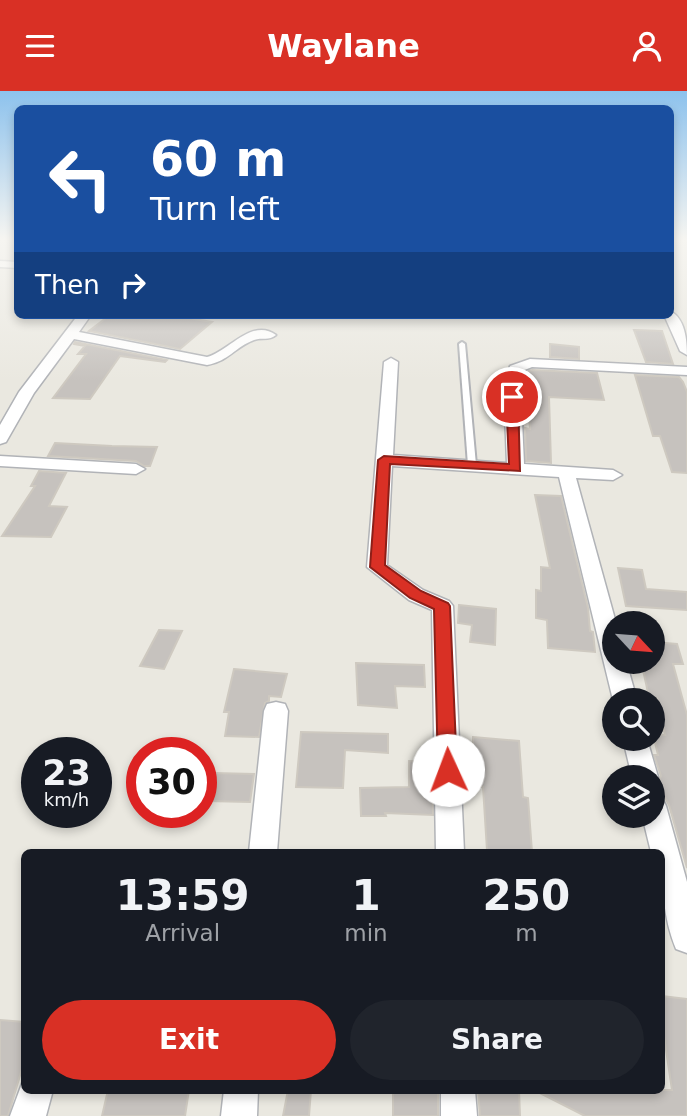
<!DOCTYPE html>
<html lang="en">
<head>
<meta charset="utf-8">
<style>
	:root { --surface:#171b24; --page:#20242c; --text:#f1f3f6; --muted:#9ea1a6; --accent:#d93025 }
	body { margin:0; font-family:"DejaVu Sans",sans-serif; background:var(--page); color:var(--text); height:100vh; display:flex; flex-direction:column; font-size:26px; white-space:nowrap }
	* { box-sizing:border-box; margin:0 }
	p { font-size:23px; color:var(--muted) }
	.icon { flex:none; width:38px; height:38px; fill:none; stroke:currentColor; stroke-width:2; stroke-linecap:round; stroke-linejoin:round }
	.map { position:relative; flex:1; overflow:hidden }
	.drawer { position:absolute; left:21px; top:758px; width:644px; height:245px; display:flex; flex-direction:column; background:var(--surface); border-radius:10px; box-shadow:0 4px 10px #0003 }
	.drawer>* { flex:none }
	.hud { position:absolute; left:14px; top:14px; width:660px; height:214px; border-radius:10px; box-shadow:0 4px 10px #0003; background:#1a4fa0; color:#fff; overflow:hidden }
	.needle { width:46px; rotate:116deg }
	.buttons { position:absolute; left:602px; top:520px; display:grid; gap:14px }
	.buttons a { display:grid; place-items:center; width:63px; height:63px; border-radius:50%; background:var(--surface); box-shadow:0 4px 10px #0003; font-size:35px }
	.speed { position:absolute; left:21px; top:646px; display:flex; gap:14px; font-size:35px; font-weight:700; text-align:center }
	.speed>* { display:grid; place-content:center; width:91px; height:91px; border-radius:50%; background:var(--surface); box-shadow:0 4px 10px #0003; line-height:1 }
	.speed small { font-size:18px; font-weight:400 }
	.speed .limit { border:10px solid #d22; background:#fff; color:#111 }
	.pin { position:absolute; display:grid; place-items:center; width:60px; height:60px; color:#fff; margin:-30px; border:4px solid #fff; border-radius:50%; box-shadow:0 2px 7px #0007 }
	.me { position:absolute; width:77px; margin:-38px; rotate:358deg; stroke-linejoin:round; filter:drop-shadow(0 0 5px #0008) }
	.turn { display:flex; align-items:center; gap:24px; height:147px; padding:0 21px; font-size:32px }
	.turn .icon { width:91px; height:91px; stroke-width:2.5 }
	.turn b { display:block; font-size:49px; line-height:60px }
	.then { display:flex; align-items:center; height:66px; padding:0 21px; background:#0003; gap:14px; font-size:26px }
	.eta { display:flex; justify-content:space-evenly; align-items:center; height:119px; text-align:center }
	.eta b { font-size:42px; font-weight:700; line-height:49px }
	.action { display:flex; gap:14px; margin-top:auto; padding:14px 21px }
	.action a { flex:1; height:80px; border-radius:42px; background:var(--accent); color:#fff; font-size:28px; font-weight:700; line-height:80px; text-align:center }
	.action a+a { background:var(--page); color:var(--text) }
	header { display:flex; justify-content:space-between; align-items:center; height:91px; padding:0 21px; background:var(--accent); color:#fff; font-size:32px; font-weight:700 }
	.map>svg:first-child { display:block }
	.building { fill:#c6c2be; stroke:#cec9c0; stroke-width:2 }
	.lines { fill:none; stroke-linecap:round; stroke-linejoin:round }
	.lane-casing { stroke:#b1b3b7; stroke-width:4 }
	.street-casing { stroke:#b1b3b7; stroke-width:3 }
	.lane { fill:#fff; fill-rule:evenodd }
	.street { fill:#fff; fill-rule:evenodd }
	.route { fill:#d93025; stroke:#8d1f18; stroke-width:2 }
</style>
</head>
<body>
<header><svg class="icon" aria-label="menu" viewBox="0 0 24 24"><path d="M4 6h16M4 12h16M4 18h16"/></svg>Waylane<svg class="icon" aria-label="person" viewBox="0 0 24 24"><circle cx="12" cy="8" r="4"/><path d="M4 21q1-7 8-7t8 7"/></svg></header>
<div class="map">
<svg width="687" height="1025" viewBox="0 0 687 1025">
	<rect width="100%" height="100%" fill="#eae8e0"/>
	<path class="building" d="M 110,224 L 199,224 L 194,228 L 212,231 L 180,258 L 89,240 Z
		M 634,239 L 662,240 L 673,273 L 646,271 Z
		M 75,251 L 167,269 L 165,271 L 120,265 L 90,308 L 53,307 L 86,263 L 78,263 L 85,255 L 74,253 Z
		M 550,253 L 579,256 L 579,268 L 550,266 Z
		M 532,279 L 597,282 L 604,309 L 549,306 L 551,372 L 526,370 L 525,337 L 530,338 L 526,293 L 530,294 L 529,280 Z
		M 635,284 L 679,286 L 683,291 L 687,301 L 687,382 L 672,381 L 660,345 L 653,345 Z
		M 55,352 L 112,355 L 157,356 L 150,375 L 144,375 L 136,370 L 48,365 Z
		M 39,380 L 66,382 L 49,415 L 67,416 L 51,446 L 2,445 L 35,395 L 31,395 Z
		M 535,404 L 561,405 L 588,517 L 590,540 L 593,541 L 595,561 L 548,557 L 547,529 L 536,527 L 536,499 L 541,500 L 541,476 L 550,477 Z
		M 618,477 L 642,479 L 646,498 L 687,501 L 687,519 L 626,515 Z
		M 459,514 L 496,518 L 495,554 L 470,551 L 472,534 L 458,532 Z
		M 159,539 L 182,540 L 164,578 L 140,575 Z
		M 653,551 L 677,553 L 683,573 L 673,573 L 687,624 L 687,777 L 669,714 L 660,697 L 655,696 L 661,685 L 654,664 L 658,664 L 653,643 L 665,644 L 657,607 L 649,606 L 641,570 L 653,570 Z
		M 356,572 L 424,574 L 425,596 L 395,595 L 397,617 L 358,614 Z
		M 234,578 L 287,583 L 281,606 L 269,605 L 269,610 L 265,612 L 259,646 L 225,645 L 229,621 L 224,621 Z
		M 301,641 L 388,643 L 388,662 L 345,659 L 343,697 L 296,696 Z
		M 473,646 L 519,650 L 523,706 L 528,707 L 532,761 L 487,759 L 483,696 L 464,695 L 463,672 L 473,671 Z
		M 409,670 L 432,671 L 433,724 L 385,722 L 386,725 L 361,725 L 360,697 L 409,696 Z
		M 213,682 L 254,683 L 250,711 L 207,710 Z
		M 662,905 L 687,908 L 687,1025 L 585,1025 L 534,999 L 672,999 L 662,932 Z
		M 0,929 L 24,931 L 24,971 L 8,1025 L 0,1025 Z
		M 108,999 L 189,999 L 185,1025 L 102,1025 Z
		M 288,999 L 311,999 L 309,1025 L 283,1025 Z
		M 393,999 L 438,999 L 438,1025 L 393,1025 Z
		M 478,999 L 519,999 L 520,1025 L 480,1025 Z"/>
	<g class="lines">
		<defs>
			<path id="lane" d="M 462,251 L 465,253 L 476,374 L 472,377 L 468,374 L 459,253 Z"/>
			<path id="street" d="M 0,170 L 18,171 L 18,177 L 0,176 Z
				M 670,220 C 685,227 687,249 687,264 L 680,260 L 664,224 L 670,224 Z
				M 78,224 L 91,224 L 79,241 L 207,266 C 228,261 252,226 276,244 C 269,250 262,246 254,249 C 235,256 229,270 207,274 L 74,248 L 34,302 L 6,351 L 0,353 L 0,334 L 19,301 Z
				M 391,267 L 398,271 L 393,364 L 507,372 L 504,297 L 510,275 L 530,268 L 687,276 L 687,284 L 532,276 L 522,280 L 520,286 L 524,373 L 613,379 L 622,384 L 613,389 L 576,387 L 616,532 L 614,570 L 626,570 L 637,609 L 613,609 L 559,386 L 392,375 L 387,474 L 423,499 L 449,510 L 453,515 L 464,761 L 436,761 L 432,519 L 409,509 L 367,476 L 384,271 Z
				M 0,365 L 136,373 L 145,378 L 136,383 L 0,375 Z
				M 276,611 L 285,613 L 288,620 L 277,761 L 249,761 L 264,620 L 267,613 Z
				M 623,648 L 647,648 L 658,686 L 654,694 L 653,686 L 632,686 Z
				M 653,703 L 662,707 L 666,715 L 687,791 L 687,862 L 676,858 C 663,826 662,795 662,761 L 651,761 L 642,724 L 653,724 Z
				M 24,987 L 24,999 L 53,999 L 46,1025 L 10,1025 Z
				M 224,999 L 258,999 L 257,1025 L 221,1025 Z
				M 441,999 L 475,999 L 477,1025 L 441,1025 Z"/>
		</defs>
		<use href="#lane" class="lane-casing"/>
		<use href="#street" class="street-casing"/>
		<use href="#lane" class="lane"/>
		<use href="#street" class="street"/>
	</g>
	<linearGradient id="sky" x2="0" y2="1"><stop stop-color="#8dc2ed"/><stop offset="0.51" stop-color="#f6f5f1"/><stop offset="1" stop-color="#f6f5f1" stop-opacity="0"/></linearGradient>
	<rect width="687" height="290" fill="url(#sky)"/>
	<path class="route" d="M 512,303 L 518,306 L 520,380 L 390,373 L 385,474 L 421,500 L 448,512 L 450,515 L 457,679 L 455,685 L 448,687 L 441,685 L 438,679 L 434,518 L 410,507 L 370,476 L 378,369 L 384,365 L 509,373 L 506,306 Z"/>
</svg>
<div class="buttons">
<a><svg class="needle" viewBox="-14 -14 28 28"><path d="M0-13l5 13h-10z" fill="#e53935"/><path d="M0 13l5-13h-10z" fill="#9ea1a6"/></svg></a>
<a><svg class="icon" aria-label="search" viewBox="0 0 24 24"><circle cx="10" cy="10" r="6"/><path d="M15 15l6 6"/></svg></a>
<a><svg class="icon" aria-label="layers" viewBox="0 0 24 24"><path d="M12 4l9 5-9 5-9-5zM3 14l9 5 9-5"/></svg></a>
</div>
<div class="speed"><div>23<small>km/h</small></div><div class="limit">30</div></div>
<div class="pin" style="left:512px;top:306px;background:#d93025"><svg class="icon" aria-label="arrive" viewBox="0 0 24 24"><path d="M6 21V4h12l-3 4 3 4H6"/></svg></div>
<svg class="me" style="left:448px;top:679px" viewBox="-20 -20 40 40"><circle r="19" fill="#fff"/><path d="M0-13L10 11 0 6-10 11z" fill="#d93025"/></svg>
<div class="hud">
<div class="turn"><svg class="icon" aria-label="left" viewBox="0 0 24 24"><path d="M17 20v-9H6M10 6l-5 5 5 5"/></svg><div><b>60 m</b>Turn left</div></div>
<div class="then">Then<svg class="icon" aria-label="right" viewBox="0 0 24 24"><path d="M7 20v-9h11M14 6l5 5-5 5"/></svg></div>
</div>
<section class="drawer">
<div class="eta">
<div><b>13:59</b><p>Arrival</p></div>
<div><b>1</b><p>min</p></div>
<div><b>250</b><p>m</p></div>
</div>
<div class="action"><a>Exit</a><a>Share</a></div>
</section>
</div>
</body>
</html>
